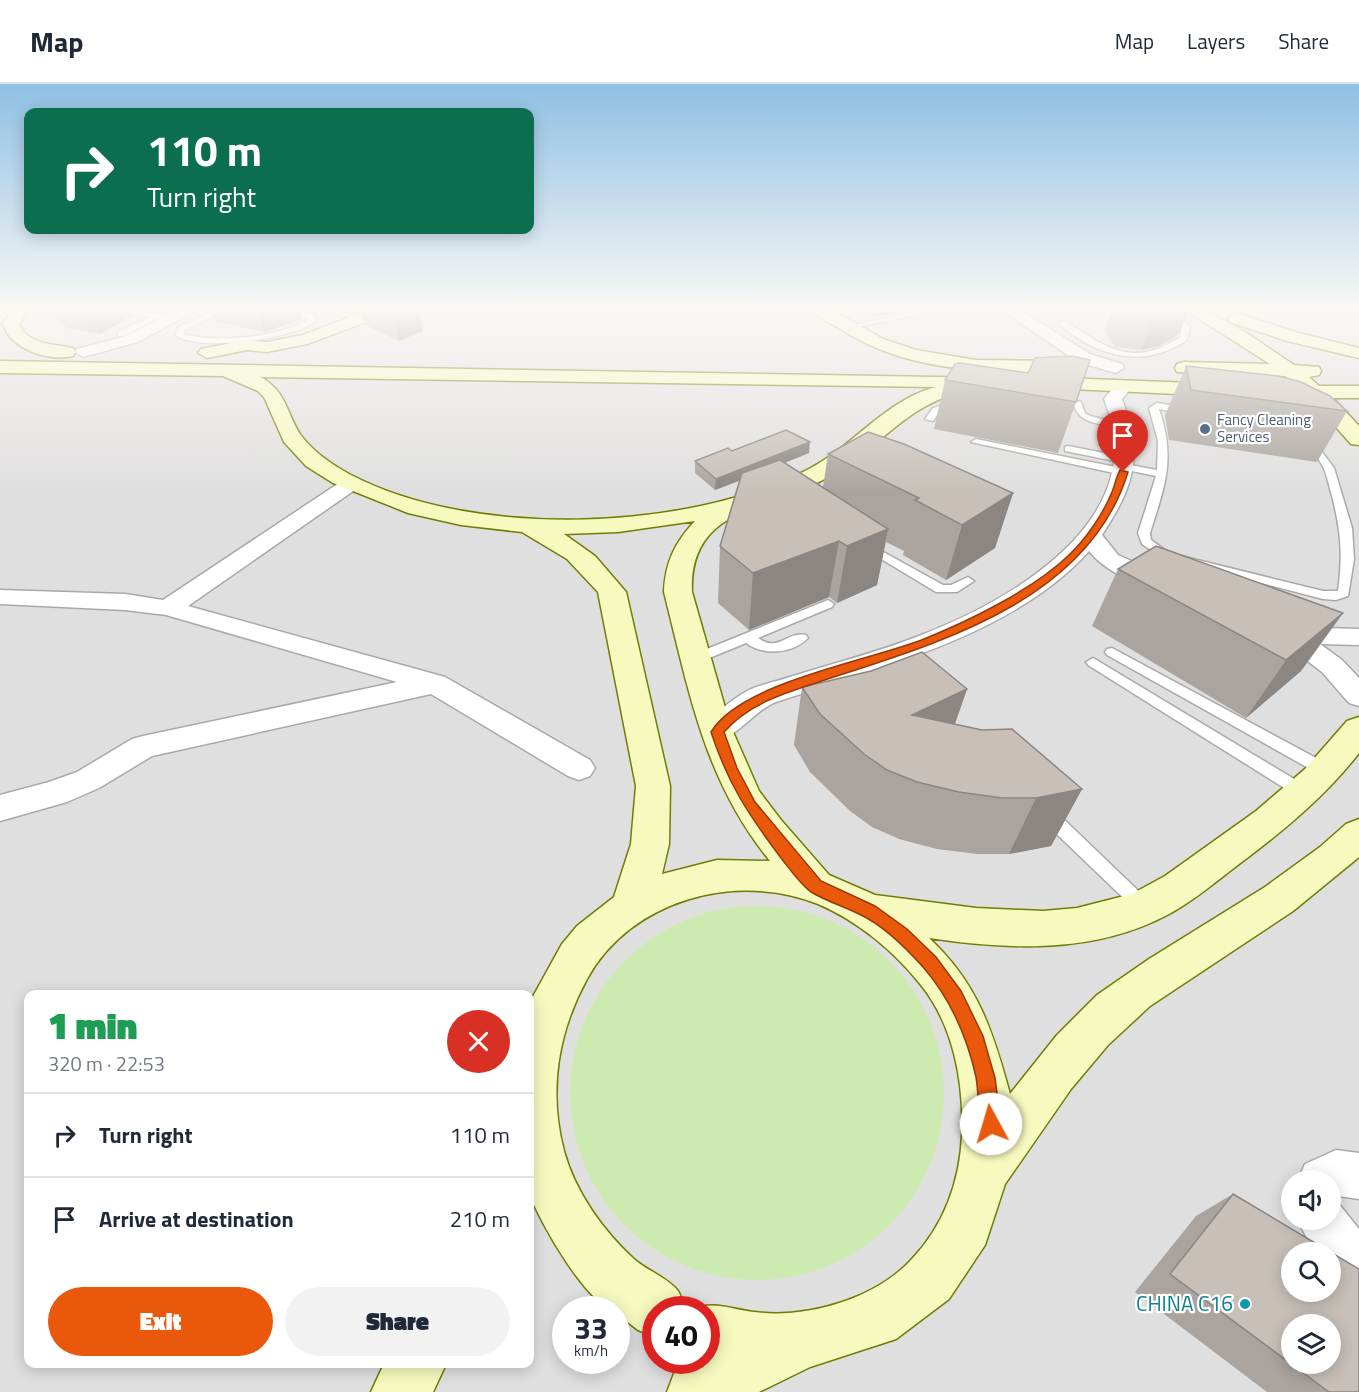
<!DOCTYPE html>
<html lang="en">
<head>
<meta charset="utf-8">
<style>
	:root { --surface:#fff; --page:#f2f2f3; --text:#1f2937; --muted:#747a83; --line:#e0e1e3; --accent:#ea580c }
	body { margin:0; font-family:"Titillium Web",sans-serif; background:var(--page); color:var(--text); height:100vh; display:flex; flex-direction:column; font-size:22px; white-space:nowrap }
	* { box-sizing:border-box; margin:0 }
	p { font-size:20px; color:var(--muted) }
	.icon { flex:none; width:33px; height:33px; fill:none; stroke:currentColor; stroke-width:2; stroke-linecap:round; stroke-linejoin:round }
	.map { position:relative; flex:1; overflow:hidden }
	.drawer { position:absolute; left:24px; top:906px; width:510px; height:378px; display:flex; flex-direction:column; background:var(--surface); border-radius:12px; box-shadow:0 3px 15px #0003 }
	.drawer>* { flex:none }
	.top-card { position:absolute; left:24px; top:24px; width:510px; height:126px; border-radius:12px; box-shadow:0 3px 15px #0003; background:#0b6e4f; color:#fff; overflow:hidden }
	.tools { position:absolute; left:1281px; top:1086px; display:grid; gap:12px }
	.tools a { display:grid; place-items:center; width:60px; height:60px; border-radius:50%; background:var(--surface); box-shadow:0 3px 15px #0003; font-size:30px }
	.speed { position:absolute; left:552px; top:1212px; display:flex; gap:12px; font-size:30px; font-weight:700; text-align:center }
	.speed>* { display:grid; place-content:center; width:78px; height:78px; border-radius:50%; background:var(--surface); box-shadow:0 3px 15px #0003; line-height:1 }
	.speed small { font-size:15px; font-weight:400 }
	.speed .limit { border:9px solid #d22; background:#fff; color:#111 }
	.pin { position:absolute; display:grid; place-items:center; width:51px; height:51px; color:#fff; margin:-62px -26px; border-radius:50% 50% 50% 0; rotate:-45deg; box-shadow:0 0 6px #0007 }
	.pin .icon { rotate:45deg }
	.me { position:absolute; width:66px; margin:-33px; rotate:354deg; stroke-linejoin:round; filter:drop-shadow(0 0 4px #0008) }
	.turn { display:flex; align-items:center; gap:21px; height:126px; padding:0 24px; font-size:27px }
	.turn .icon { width:78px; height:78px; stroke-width:2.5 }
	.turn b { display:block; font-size:42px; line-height:51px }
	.round { display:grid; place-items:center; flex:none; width:63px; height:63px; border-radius:32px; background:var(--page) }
	.headline { display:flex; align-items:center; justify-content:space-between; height:102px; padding:0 24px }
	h1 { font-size:36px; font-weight:800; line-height:45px; color:#1e9e55 }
	.action { display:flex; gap:12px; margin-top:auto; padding:12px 24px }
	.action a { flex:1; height:69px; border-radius:36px; background:var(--accent); color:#fff; font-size:24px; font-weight:800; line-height:69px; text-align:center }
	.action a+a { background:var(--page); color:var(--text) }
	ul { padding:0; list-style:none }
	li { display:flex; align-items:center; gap:18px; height:84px; padding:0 24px; border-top:2px solid var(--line) }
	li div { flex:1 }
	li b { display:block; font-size:22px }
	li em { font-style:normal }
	header { display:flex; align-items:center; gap:36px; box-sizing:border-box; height:84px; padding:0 30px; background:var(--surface); border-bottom:2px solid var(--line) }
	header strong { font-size:28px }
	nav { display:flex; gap:33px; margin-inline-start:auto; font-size:21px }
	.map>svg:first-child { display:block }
	.residential { fill:#e0dfdf; fill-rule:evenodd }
	.grass { fill:#cdebb0 }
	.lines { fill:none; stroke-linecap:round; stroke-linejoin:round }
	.lane-casing { stroke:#a9a9a9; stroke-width:3 }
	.street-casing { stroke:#a9a9a9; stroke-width:3 }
	.secondary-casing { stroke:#707d05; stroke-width:3 }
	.lane { fill:#fff; fill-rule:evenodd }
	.street { fill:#fff; fill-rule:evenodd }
	.secondary { fill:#f7fabf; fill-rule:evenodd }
	.wall { fill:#aba49e }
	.shaded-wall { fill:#8b8681 }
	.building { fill:#c7bfb8; stroke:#8b8681; stroke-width:1.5; fill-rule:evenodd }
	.route { fill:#ea580c; stroke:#983908; stroke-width:1.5 }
	.service-dot { fill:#5c6f8a; stroke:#fff; stroke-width:2 }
	.culture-dot { fill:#0f9aa8; stroke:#fff; stroke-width:2 }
	.labels { text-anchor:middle; stroke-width:4.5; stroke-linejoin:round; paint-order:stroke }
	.far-service-label { font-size:15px; fill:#4e5e75; stroke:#fff; text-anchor:start }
	.near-culture-label { font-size:21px; fill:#0d838f; stroke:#fff; text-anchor:end }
</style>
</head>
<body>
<header>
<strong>Map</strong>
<nav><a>Map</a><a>Layers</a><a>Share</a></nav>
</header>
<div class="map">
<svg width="1359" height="1308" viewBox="0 0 1359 1308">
	<rect width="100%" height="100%" fill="#f2efe9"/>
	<path class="residential" d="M 0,226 L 1359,226 L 1359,1308 L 0,1308 ZM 28,910 L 530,910 L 530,1280 L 28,1280 ZM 1292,1096 L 1330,1096 L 1330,1136 L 1292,1136 ZM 1292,1168 L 1330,1168 L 1330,1208 L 1292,1208 ZM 566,1226 L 616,1226 L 616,1276 L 566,1276 ZM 656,1226 L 706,1226 L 706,1276 L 656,1276 ZM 1292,1240 L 1330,1240 L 1330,1280 L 1292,1280 Z"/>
	<path class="grass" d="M570 1009a187 187 0 1 1 374 0a187 187 0 1 1-374 0Z"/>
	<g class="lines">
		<defs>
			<path id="lane" d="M 132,226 L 175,232 L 179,234 L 175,236 L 159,234 L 124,252 L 118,252 L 118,248 L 150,233 L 116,227 Z
				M 215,226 L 225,226 L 185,246 L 183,250 C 217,260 279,253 309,235 L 279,226 L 313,230 L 317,236 C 293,256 201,268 175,251 L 179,243 Z
				M 319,226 L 334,226 L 367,235 L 363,237 Z
				M 924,226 L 941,226 L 848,245 L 844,243 Z
				M 1183,227 L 1187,229 L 1180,233 L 1190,243 L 1187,256 C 1143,286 1095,272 1058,239 L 1065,237 C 1105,263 1133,285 1180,253 L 1182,243 L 1171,232 Z
				M 1055,313 L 1081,318 L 1085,329 L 1090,332 L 1127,341 L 1122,344 C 1105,340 1080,341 1074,322 L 1052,318 L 1052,314 Z
				M 956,318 L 959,319 L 959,323 L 939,328 L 933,337 L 925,335 L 933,324 Z
				M 1157,319 L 1275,338 L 1303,350 L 1319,364 L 1334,384 L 1352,444 L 1354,475 L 1348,512 L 1336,516 L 1323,515 L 1161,473 L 1142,460 L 1138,449 L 1156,392 L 1127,386 L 1127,390 L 1123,391 L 971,358 L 976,355 L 1121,384 L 1121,381 L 1125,380 L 1157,386 L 1158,357 L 1149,324 ZM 1159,325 C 1206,333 1303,334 1324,385 C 1328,394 1329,403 1332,412 C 1341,447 1343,471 1338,507 L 1323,507 L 1169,469 L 1151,456 L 1150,449 C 1165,401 1176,375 1159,325 Z
				M 1068,362 L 1125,373 L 1130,376 L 1125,379 L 1065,367 L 1065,363 Z
				M 867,459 L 943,501 L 951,501 L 968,493 L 974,497 L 957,508 L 936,508 L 863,464 L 861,462 Z
				M 828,516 L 834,520 L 832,523 L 758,554 C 779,569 786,547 806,551 L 808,554 C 792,570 764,572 746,559 L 702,577 L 697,578 L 690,574 L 692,571 Z
				M 1112,564 L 1331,682 L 1333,686 L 1331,690 L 1319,690 L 1107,571 L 1105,568 L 1107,565 Z
				M 1093,574 L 1309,704 L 1311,708 L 1309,712 L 1297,712 L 1088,581 L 1086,578 Z
				M 1046,723 L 1052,724 L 1150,818 L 1153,823 L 1150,828 L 1144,831 L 1138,828 L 1040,734 L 1038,729 L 1040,724 Z"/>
			<path id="street" d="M 178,226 L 197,226 L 138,258 L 83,273 L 75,268 L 77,265 L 126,252 Z
				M 1002,226 L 1020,226 L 1090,270 L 1122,280 L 1124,284 L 1116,289 L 1078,278 Z
				M 1123,298 L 1132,303 L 1122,315 C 1143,373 1135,400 1102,451 L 1118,471 L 1167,493 L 1170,498 L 1167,503 C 1144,509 1103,485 1089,467 C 1015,550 881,583 779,617 C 752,625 733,663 706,656 L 702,648 C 712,631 732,615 749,606 C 762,600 779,597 793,592 C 835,579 878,568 919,552 C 997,522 1118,457 1115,359 C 1115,344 1109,329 1104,315 L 1117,299 Z
				M 352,393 L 359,395 L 362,399 L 359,403 L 188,522 L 445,593 L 590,676 L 595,684 L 590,692 L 579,696 L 568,692 L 431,610 L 152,672 L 99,704 L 67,718 L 0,737 L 0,711 L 49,698 L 77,688 L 132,655 L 143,652 L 397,598 L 166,531 L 125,526 L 0,520 L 0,506 L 125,510 L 163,516 L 345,395 Z
				M 1285,537 L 1323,544 L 1359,545 L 1359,561 L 1320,560 L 1342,576 L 1359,594 L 1359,622 L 1349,619 L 1322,588 L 1280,556 L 1272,545 L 1276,539 Z
				M 1336,1066 L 1359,1069 L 1359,1115 L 1338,1112 L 1330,1115 L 1330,1096 L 1298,1096 L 1305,1080 Z
				M 1330,1116 L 1338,1119 L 1359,1145 L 1359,1200 L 1342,1193 L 1330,1183 L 1330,1168 L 1315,1168 L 1297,1136 L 1330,1136 Z"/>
			<path id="secondary" d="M 12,226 L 29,226 L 19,240 C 27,261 55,260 73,264 L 76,268 L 73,272 C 49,278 10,265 3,240 Z
				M 368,226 L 392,226 L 390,229 L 307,260 L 267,268 L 247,266 L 207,274 L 198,269 L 201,265 L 247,256 L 267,258 L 303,251 Z
				M 812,226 L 833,226 L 883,255 L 916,266 L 976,276 L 1066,277 L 1075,283 L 1066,289 C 987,287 908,290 839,244 C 830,239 818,234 812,226 Z
				M 1185,226 L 1206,226 L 1245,248 L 1294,281 L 1319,283 L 1321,287 L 1319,291 L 1309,293 L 1319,302 L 1359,302 L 1359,314 L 1333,314 L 1359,342 L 1359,361 L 1351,360 L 1309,313 L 1270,311 L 1267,307 L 1270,303 L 1296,301 L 1285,292 L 1177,288 L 1175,284 L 1177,280 L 1184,278 L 1270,280 Z
				M 1236,229 L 1299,249 L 1359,264 L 1359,274 L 1287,257 L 1230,238 L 1228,234 Z
				M 0,277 L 995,294 L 998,298 L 995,302 L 960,303 L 958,309 C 901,324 873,372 821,397 C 807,403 793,411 779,415 C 755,424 734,428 714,446 C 696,463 691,484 692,508 L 730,641 L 759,707 L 781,736 L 829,791 L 875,811 L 976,824 L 1043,827 L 1077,824 L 1132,810 L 1165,792 L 1256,727 L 1305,685 L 1347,637 L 1359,633 L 1359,669 C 1327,710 1288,743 1247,774 C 1221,793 1197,815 1169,830 C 1095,870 1009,866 929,854 C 978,899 993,948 1010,1010 L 1057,951 L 1097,911 L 1149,875 L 1265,803 L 1320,763 L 1346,740 L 1359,735 L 1359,773 L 1293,827 L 1150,922 L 1108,961 L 1071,1005 L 1005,1100 L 985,1161 L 949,1215 L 896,1255 L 810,1283 L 759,1308 L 667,1308 L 675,1287 L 699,1276 L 706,1276 L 706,1226 L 690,1226 C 713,1216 730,1225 754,1228 C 806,1235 875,1215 911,1176 C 944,1142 960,1097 962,1051 C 964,999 954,942 921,901 C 894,867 858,837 818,820 C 736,787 630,816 587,895 C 558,948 548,1007 564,1067 C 575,1108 604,1148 635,1176 C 648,1187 668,1194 678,1207 C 681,1212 683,1220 685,1226 L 656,1226 L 656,1253 L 638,1246 L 616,1229 L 616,1226 C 588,1224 539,1136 530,1111 L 530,918 L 562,860 L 577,842 L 614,813 L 631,760 L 636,702 L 598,508 L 567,475 L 522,448 L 461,441 L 408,429 L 333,399 L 306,382 L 284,358 L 264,313 L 258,307 L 223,292 L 0,289 ZM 260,293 L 936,303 C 885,316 853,363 807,386 C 684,448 472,455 349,390 C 331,380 312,367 300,350 C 286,328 286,306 260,293 ZM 695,437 C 675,458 665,479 664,508 C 689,607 704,696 770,777 L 717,776 L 662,790 L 669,760 L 670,702 L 626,508 L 595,472 L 564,450 L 618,448 Z
				M 1037,293 L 1219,300 L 1229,306 L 1219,312 L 1030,303 L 1027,299 L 1030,295 Z
				M 384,1280 L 446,1280 L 433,1308 L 371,1308 Z"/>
		</defs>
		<use href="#lane" class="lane-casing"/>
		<use href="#street" class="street-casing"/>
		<use href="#secondary" class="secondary-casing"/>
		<use href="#lane" class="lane"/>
		<use href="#street" class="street"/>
		<use href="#secondary" class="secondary"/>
	</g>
	<path class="wall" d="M 52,226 L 128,226 L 131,232 L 100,250 L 67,244 L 57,236 Z
		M 211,226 L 316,226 L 315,229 L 299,227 L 302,235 L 265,248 L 216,238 Z
		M 340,226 L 418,226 L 423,247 L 399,257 L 365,241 L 361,226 L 354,229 Z
		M 858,226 L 910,226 L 872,233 Z
		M 1112,226 L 1189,226 L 1180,247 L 1175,253 L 1159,262 L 1141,266 L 1115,263 L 1105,247 Z
		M 1186,282 L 1347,327 L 1317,378 L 1169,356 L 1165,331 Z
		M 945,296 L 1076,318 L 1058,369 L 934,345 Z
		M 732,367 L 809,369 L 785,379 L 823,403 L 828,370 L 1013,409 L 995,464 L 946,496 L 903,471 L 904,467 L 886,458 L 877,501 L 837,519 L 829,513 L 749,546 L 718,519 L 720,462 L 739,397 L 715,406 L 695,389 L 695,377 Z
		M 1118,485 L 1343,529 L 1301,587 L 1246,634 L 1092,542 Z
		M 802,603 L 967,605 L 955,640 L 1082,705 L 1051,762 L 1009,770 L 977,770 L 937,765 L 899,755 L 872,743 L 850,727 L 810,688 L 794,661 Z
		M 1233,1110 L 1359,1308 L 1267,1308 L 1135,1208 L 1196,1132 Z"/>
	<path class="shaded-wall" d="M 88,226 L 128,226 L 131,232 L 100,250 Z
		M 257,226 L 299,226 L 302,235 L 265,248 Z
		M 353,226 L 361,226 L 354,229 Z
		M 392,226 L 418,226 L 423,247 L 399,257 Z
		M 873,226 L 910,226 L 872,233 Z
		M 1156,226 L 1189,226 L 1180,247 L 1175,253 L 1159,262 L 1141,266 Z
		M 810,358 L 809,369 L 715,406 L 716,395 Z
		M 1013,409 L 995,464 L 946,496 L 962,441 Z
		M 888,445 L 877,501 L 837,519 L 847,462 Z
		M 839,457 L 829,513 L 749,546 L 753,489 Z
		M 1343,529 L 1301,587 L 1246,634 L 1286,576 Z
		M 967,605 L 947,662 L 912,631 Z
		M 1082,705 L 1051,762 L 1009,770 L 1036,714 Z"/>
	<path class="building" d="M 1072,272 L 1090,276 L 1076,318 L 945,296 L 955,280 L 960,279 L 1028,289 L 1035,274 Z
		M 1186,282 L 1278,292 L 1301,298 L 1330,312 L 1347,327 L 1191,306 Z
		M 786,346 L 810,358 L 716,395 L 695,377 L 728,364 L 732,367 Z
		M 868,348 L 904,360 L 1013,409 L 962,441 L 915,416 L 919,414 L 828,370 Z
		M 780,376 L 888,445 L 847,462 L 839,457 L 753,489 L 720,462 L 742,389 Z
		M 1156,462 L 1343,529 L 1286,576 L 1118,485 Z
		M 922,568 L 967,605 L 912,631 L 982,646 L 1012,645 L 1082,705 L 1036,714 L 1002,714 L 959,708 L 917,698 L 887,686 L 864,670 L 820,630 L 802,603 L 871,587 Z
		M 1233,1110 L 1359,1185 L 1359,1308 L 1329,1308 L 1170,1190 ZM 1292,1168 L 1330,1168 L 1330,1208 L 1292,1208 ZM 1292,1240 L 1330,1240 L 1330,1280 L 1292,1280 Z"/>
	<linearGradient id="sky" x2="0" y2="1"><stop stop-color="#8fc0e4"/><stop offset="0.55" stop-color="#f9f8f5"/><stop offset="1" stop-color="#f9f8f5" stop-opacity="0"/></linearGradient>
	<rect width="1359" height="409" fill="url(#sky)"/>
	<path class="route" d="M 1120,386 L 1128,388 C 1090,513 948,556 837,592 C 796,606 753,615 724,648 L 737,684 L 755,718 L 821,797 L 875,822 L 907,845 L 936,873 L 961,907 L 983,952 L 995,994 L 1001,1040 L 998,1047 L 991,1049 L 984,1047 C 977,1030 979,1010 976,993 C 967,953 950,914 923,883 C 906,864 884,842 861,831 C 845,823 826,817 811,808 C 800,800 789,784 781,774 C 748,730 728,700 711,648 C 741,598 869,577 924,555 C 969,537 1034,505 1069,471 C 1086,455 1103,430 1112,408 C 1115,401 1116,393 1120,386 Z"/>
	<circle class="service-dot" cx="1205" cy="345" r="6"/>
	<circle class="culture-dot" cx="1245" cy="1220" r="6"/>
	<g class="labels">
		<g class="far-service-label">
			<text x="1217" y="341">Fancy Cleaning<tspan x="1217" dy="17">Services</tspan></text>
		</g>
		<g class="near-culture-label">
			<text x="1233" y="1227">CHINA C16</text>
		</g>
	</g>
</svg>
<div class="tools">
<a><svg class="icon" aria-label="sound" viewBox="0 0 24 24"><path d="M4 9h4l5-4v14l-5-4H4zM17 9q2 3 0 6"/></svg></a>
<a><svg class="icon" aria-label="search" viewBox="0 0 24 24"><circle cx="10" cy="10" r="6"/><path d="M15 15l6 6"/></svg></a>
<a><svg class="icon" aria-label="layers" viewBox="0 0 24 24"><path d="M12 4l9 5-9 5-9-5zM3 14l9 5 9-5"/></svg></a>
</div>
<div class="speed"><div>33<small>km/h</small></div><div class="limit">40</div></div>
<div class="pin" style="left:1123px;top:388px;background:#d93025"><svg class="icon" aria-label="arrive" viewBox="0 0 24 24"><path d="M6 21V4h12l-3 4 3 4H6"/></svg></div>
<svg class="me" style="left:991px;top:1040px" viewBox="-20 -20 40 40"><circle r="19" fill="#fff"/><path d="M0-13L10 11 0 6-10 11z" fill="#ea580c"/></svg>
<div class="top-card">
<div class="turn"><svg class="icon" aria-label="right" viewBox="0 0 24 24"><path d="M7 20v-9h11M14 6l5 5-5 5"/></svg><div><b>110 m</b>Turn right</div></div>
</div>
<section class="drawer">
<div class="headline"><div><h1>1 min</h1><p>320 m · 22:53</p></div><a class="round" style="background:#d93025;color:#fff"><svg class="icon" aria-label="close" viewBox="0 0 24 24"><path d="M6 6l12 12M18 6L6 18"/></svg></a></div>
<ul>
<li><svg class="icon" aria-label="right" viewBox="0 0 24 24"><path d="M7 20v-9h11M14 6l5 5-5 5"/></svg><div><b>Turn right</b></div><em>110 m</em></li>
<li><svg class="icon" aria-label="arrive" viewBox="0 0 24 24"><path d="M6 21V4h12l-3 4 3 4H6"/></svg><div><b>Arrive at destination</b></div><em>210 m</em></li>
</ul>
<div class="action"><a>Exit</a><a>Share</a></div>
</section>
</div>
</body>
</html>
